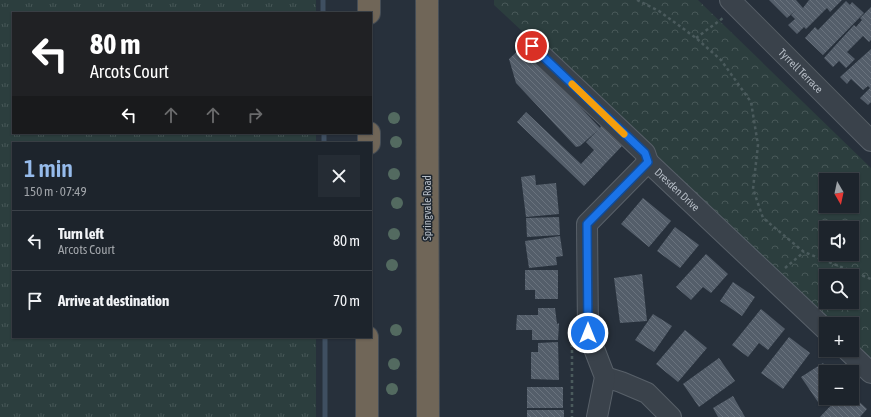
<!DOCTYPE html>
<html lang="en">
<head>
<meta charset="utf-8">
<style>
	:root { --surface:#1d242c; --page:#252c34; --text:#f1f3f6; --muted:#a0a4a9; --line:#3b4148; --accent:#96bbeb }
	body { margin:0; font-family:"Asap Condensed",sans-serif; background:var(--page); color:var(--text); height:100vh; display:flex; flex-direction:column; font-size:15px; white-space:nowrap }
	* { box-sizing:border-box; margin:0 }
	p { font-size:13px; color:var(--muted) }
	.icon { flex:none; width:22px; height:22px; fill:none; stroke:currentColor; stroke-width:2; stroke-linecap:round; stroke-linejoin:round }
	.map { position:relative; flex:1; overflow:hidden }
	.panel { position:absolute; left:12px; top:142px; width:360px; height:196px; display:flex; flex-direction:column; background:var(--surface); border-radius:0px; box-shadow:0 1px 3px #0004,0 0 0 1px var(--line) }
	.panel>* { flex:none }
	.hud { position:absolute; left:12px; top:12px; width:360px; height:122px; border-radius:0px; box-shadow:0 1px 3px #0004,0 0 0 1px var(--line); background:#202124; color:#fff; overflow:hidden }
	.needle { width:26px; rotate:171deg }
	.tools { position:absolute; left:819px; top:173px; display:grid; gap:8px }
	.tools a { display:grid; place-items:center; width:40px; height:40px; border-radius:0px; background:var(--surface); box-shadow:0 1px 3px #0004,0 0 0 1px var(--line); font-size:20px }
	.pin { position:absolute; display:grid; place-items:center; width:34px; height:34px; color:#fff; margin:-17px; border:2px solid #fff; border-radius:50%; box-shadow:0 1px 4px #0007 }
	.me { position:absolute; width:44px; margin:-22px; rotate:0deg; stroke-linejoin:round; filter:drop-shadow(0 0 3px #0008) }
	.turn { display:flex; align-items:center; gap:14px; height:84px; padding:0 12px; font-size:18px }
	.turn .icon { width:52px; height:52px; stroke-width:2.5 }
	.turn b { display:block; font-size:28px; line-height:34px }
	.lanes { display:flex; align-items:center; height:38px; padding:0 12px; background:#0003; justify-content:center; gap:20px; direction:ltr }
	.lanes .off { opacity:.35 }
	.round { display:grid; place-items:center; flex:none; width:42px; height:42px; border-radius:0px; background:var(--page) }
	.summary { display:flex; align-items:center; justify-content:space-between; height:68px; padding:0 12px }
	h1 { font-size:24px; font-weight:600; line-height:30px; color:var(--accent) }
	ul { padding:0; list-style:none }
	li { display:flex; align-items:center; gap:12px; height:60px; padding:0 12px; border-top:1px solid var(--line) }
	li div { flex:1 }
	li b { display:block; font-size:15px }
	li em { font-style:normal }
	.map>svg:first-child { display:block }
	.grass { fill:url(#grass-tufts) }
	.forest { fill:url(#forest-crowns); fill-rule:evenodd }
	.lines { fill:none; stroke-linecap:round; stroke-linejoin:round }
	.stream { stroke:#3f4f61; stroke-width:5 }
	.building { fill:url(#building-back-hatch) }
	.street-casing { stroke:#586069; stroke-width:22 }
	.highway-casing { stroke:#454d56; stroke-width:24 }
	.path { stroke:#4b5b5d; stroke-width:2.5; stroke-dasharray:3 3; stroke-linecap:butt }
	.street { stroke:#3a424b; stroke-width:20 }
	.highway { stroke:#706658; stroke-width:22 }
	.tree { fill:#536a60 }
	.route-casing { stroke:#114b97; stroke-width:10 }
	.route { stroke:#1a73e8; stroke-width:7 }
	.slow { stroke:#f59e0b; stroke-width:7 }
	.labels { text-anchor:middle; stroke-width:3; stroke-linejoin:round; paint-order:stroke }
	.street-label { font-size:11px; fill:#b6bdc6; stroke:#1f2730 }
</style>
</head>
<body>
<div class="map">
<svg width="871" height="417" viewBox="0 0 871 417">
	<defs>
		<pattern id="grass-tufts" width="24" height="20" patternUnits="userSpaceOnUse"><rect width="24" height="20" fill="#2c3e3e"/><path d="M3 7l-1-3M5 7V3M7 7l1-3M15 17l-1-3M17 17v-4M19 17l1-3" fill="none" stroke="#485858"/></pattern>
		<pattern id="forest-crowns" width="20" height="18" patternUnits="userSpaceOnUse"><rect width="20" height="18" fill="#2c3e3e"/><path d="M2 6a3 3 0 1 1 6 0M12 15a3 3 0 1 1 6 0" fill="none" stroke="#485858"/></pattern>
		<pattern id="building-back-hatch" width="6" height="6" patternUnits="userSpaceOnUse"><rect width="6" height="6" fill="#545e6a"/><path d="M-1 5l2 2M0 0l6 6M5-1l2 2" fill="none" stroke="#6a737e"/></pattern>
	</defs>
	<rect width="100%" height="100%" fill="#27303b"/>
	<path class="grass" d="M 0,0 L 316,0 L 316,13 L 13,13 L 13,133 L 316,133 L 316,143 L 13,143 L 13,337 L 316,337 L 316,417 L 0,417 Z"/>
	<path class="forest" d="M 494,0 L 698,0 L 871,168 L 871,363 L 852,345 L 852,324 L 830,324 L 673,171 L 494,5 ZM 826,180 L 852,180 L 852,206 L 826,206 ZM 826,228 L 852,228 L 852,254 L 826,254 ZM 826,276 L 852,276 L 852,302 L 826,302 Z"/>
	<g class="lines">
		<path class="stream" d="M 323,0 L 323,13
			M 324,133 L 324,143
			M 325,337 L 325,417"/>
	</g>
	<path class="building" d="M 769,0 L 796,0 L 803,8 L 809,0 L 842,0 L 830,12 L 827,8 L 806,29 L 804,27 L 797,34 L 788,25 L 795,19 L 791,15 L 796,10 L 787,18 Z
		M 846,1 L 850,5 L 852,2 L 864,13 L 823,55 L 805,38 L 815,27 L 818,30 Z
		M 871,7 L 871,40 L 869,42 L 863,36 L 847,52 L 855,59 L 846,68 L 839,61 L 833,67 L 824,58 L 854,25 L 856,27 L 862,20 L 860,18 Z
		M 523,46 L 600,128 L 601,126 L 622,146 L 584,186 L 517,122 L 526,112 L 581,164 L 594,150 L 586,142 L 598,130 L 580,146 L 576,147 L 516,83 L 509,59 Z
		M 871,49 L 871,102 L 868,105 L 860,98 L 870,88 L 868,86 L 863,90 L 851,79 L 847,84 L 840,77 Z
		M 535,175 L 536,185 L 556,183 L 559,214 L 526,217 L 521,177 Z
		M 643,198 L 671,221 L 649,247 L 621,224 Z
		M 559,217 L 560,235 L 527,237 L 526,218 Z
		M 675,227 L 699,245 L 680,268 L 657,251 Z
		M 560,236 L 563,256 L 556,257 L 557,265 L 529,268 L 525,241 Z
		M 706,254 L 728,274 L 711,293 L 703,287 L 691,300 L 676,287 Z
		M 525,270 L 558,270 L 558,299 L 535,299 L 535,290 L 525,290 Z
		M 642,274 L 647,321 L 620,323 L 614,278 Z
		M 733,282 L 755,297 L 742,316 L 720,301 Z
		M 538,308 L 555,308 L 557,324 L 559,323 L 558,340 L 532,340 L 532,330 L 516,330 L 517,315 L 538,315 Z
		M 761,309 L 785,329 L 768,350 L 759,343 L 748,357 L 732,345 Z
		M 653,314 L 672,326 L 654,352 L 635,340 Z
		M 685,330 L 707,348 L 678,382 L 656,364 Z
		M 789,337 L 810,353 L 783,389 L 761,373 Z
		M 558,342 L 559,380 L 531,379 L 531,352 L 538,352 L 538,343 Z
		M 719,358 L 735,381 L 699,407 L 683,384 Z
		M 823,363 L 829,372 L 826,372 L 826,397 L 818,402 L 801,377 Z
		M 527,387 L 563,387 L 563,408 L 527,408 Z
		M 852,395 L 867,409 L 860,417 L 820,417 L 838,398 L 852,398 Z
		M 733,396 L 745,417 L 718,417 L 713,408 Z
		M 527,410 L 564,410 L 564,417 L 527,417 Z"/>
	<g class="lines">
		<defs>
			<g id="street">
				<path id="s1" d="M 730,0 L 871,141"/>
				<path d="M 532,46 L 645,153 L 648,162"/>
				<path d="M 847,350 L 871,373"/>
				<path d="M 605,377 L 621,382 L 647,393 L 671,417"/>
				<path id="s2" d="M 597,417 L 605,377 L 588,333 L 587,224 L 648,162 L 826,330"/>
			</g>
			<path id="highway" d="M 427,0 L 428,417
				M 369,13 L 369,0
				M 369,143 L 369,133
				M 367,337 L 367,417"/>
		</defs>
		<use href="#street" class="street-casing"/>
		<use href="#highway" class="highway-casing"/>
		<path class="path" d="M 637,0 L 659,11 L 696,38 L 721,60 L 751,102 L 758,145 L 753,189 L 763,218 L 804,252 L 871,279
			M 696,38 L 723,18
			M 785,268 L 804,252
			M 572,344 L 572,417"/>
		<use href="#street" class="street"/>
		<use href="#highway" class="highway"/>
	</g>
	<g class="tree">
		<circle cx="394" cy="118" r="6"/>
		<circle cx="396" cy="142" r="6"/>
		<circle cx="394" cy="174" r="6"/>
		<circle cx="397" cy="203" r="6"/>
		<circle cx="394" cy="234" r="6"/>
		<circle cx="392" cy="265" r="6"/>
		<circle cx="396" cy="330" r="6"/>
		<circle cx="394" cy="364" r="6"/>
		<circle cx="392" cy="389" r="6"/>
	</g>
	<g class="lines">
		<defs>
			<path id="route" d="M 532,46 L 645,153 L 648,162 L 587,224 L 588,333"/>
		</defs>
		<use href="#route" class="route-casing"/>
		<use href="#route" class="route"/>
		<path class="slow" d="M 572,84 L 624,134"/>
	</g>
	<g class="labels">
		<g class="street-label">
			<text dy="4" stroke="none"><textPath href="#s1" startOffset="100">Tyrrell Terrace</textPath></text>
			<text dy="4" stroke="none"><textPath href="#s2" startOffset="324">Dresden Drive</textPath></text>
			<text transform="translate(427 208) rotate(-90)" y="4">Springvale Road</text>
		</g>
	</g>
</svg>
<div class="tools">
<a><svg class="needle" viewBox="-14 -14 28 28"><path d="M0-13l5 13h-10z" fill="#e53935"/><path d="M0 13l5-13h-10z" fill="#a0a4a9"/></svg></a>
<a><svg class="icon" aria-label="sound" viewBox="0 0 24 24"><path d="M4 9h4l5-4v14l-5-4H4zM17 9q2 3 0 6"/></svg></a>
<a><svg class="icon" aria-label="search" viewBox="0 0 24 24"><circle cx="10" cy="10" r="6"/><path d="M15 15l6 6"/></svg></a>
<a>+</a>
<a>−</a>
</div>
<div class="pin" style="left:532px;top:46px;background:#d93025"><svg class="icon" aria-label="arrive" viewBox="0 0 24 24"><path d="M6 21V4h12l-3 4 3 4H6"/></svg></div>
<svg class="me" style="left:588px;top:333px" viewBox="-20 -20 40 40"><circle r="17" fill="#1a73e8" stroke="#fff" stroke-width="3"/><path d="M0-11L8 9 0 5-8 9z" fill="#fff"/></svg>
<div class="hud">
<div class="turn"><svg class="icon" aria-label="left" viewBox="0 0 24 24"><path d="M17 20v-9H6M10 6l-5 5 5 5"/></svg><div><b>80 m</b>Arcots Court</div></div>
<div class="lanes"><svg class="icon" aria-label="left" viewBox="0 0 24 24"><path d="M17 20v-9H6M10 6l-5 5 5 5"/></svg><svg class="icon off" aria-label="ahead" viewBox="0 0 24 24"><path d="M12 20V5M6 11l6-6 6 6"/></svg><svg class="icon off" aria-label="ahead" viewBox="0 0 24 24"><path d="M12 20V5M6 11l6-6 6 6"/></svg><svg class="icon off" aria-label="right" viewBox="0 0 24 24"><path d="M7 20v-9h11M14 6l5 5-5 5"/></svg></div>
</div>
<section class="panel">
<div class="summary"><div><h1>1 min</h1><p>150 m · 07:49</p></div><a class="round"><svg class="icon" aria-label="close" viewBox="0 0 24 24"><path d="M6 6l12 12M18 6L6 18"/></svg></a></div>
<ul>
<li><svg class="icon" aria-label="left" viewBox="0 0 24 24"><path d="M17 20v-9H6M10 6l-5 5 5 5"/></svg><div><b>Turn left</b><p>Arcots Court</p></div><em>80 m</em></li>
<li><svg class="icon" aria-label="arrive" viewBox="0 0 24 24"><path d="M6 21V4h12l-3 4 3 4H6"/></svg><div><b>Arrive at destination</b></div><em>70 m</em></li>
</ul>
</section>
</div>
</body>
</html>
